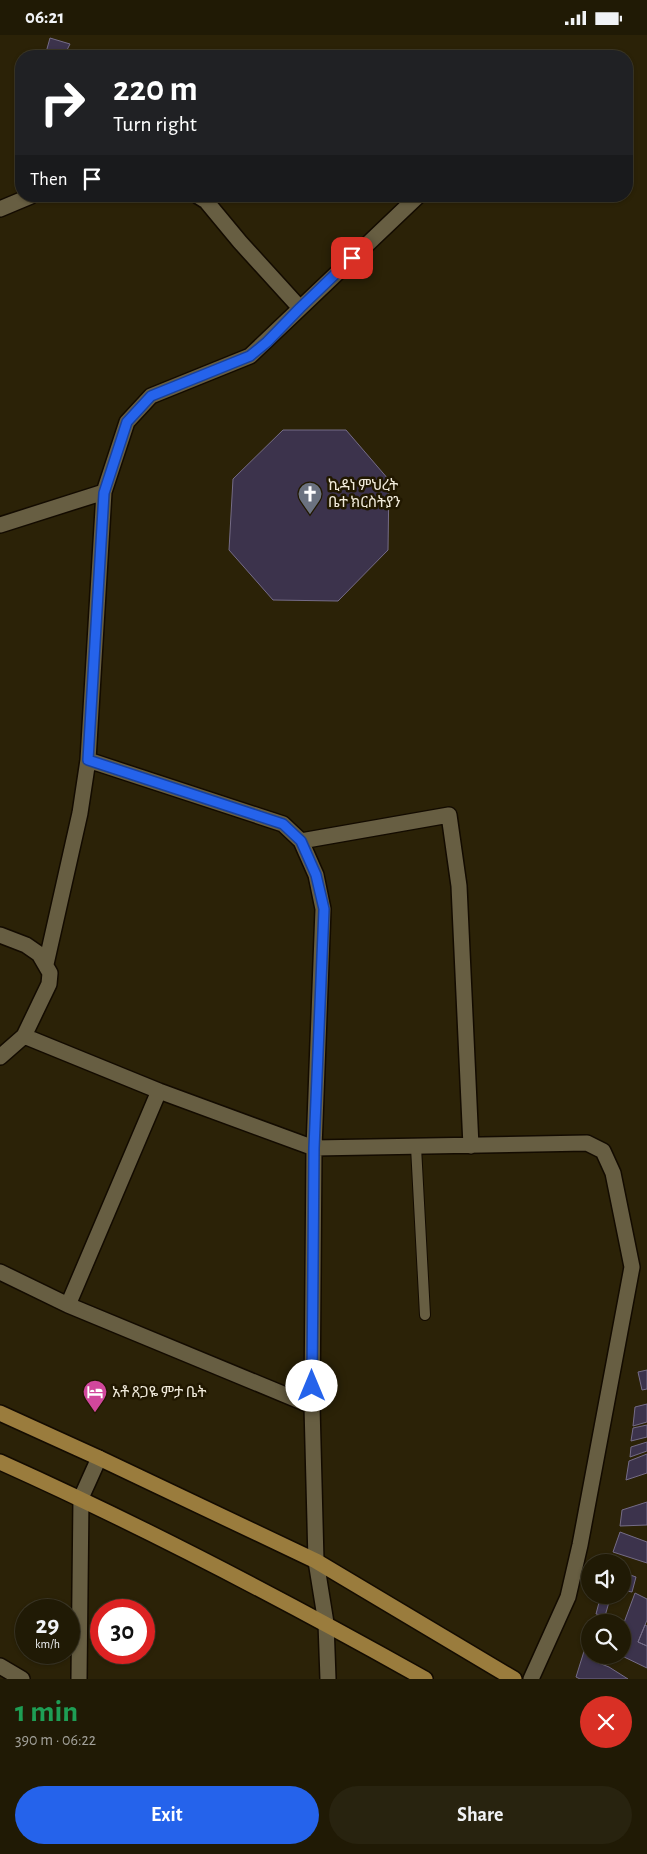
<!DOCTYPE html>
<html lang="en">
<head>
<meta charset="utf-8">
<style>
	:root { --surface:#201a05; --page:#28230f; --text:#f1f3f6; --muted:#a2a19a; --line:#3d3827; --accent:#2563eb }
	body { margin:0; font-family:"Alegreya Sans","Noto Sans Ethiopic",sans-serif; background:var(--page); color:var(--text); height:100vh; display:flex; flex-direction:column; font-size:19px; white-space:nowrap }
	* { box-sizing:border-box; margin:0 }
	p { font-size:16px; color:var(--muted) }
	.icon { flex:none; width:28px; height:28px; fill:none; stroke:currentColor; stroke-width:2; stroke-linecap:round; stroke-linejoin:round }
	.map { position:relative; height:1644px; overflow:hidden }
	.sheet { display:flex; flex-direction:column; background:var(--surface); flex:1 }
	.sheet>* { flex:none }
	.top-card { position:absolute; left:15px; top:15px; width:618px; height:152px; border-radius:20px; box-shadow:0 1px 4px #0004,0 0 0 1px var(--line); background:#202124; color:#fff; overflow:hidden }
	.fabs { position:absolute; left:581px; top:1519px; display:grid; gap:10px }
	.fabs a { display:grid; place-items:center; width:50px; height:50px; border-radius:50%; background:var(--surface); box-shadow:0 1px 4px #0004,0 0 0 1px var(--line); font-size:25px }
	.speed { position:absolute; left:15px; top:1564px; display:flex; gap:10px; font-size:25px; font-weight:700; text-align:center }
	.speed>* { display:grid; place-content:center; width:65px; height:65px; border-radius:50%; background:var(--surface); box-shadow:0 1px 4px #0004,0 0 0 1px var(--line); line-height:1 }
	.speed small { font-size:12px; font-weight:400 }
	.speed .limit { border:8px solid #d22; background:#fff; color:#111 }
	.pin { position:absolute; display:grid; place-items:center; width:42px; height:42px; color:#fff; margin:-21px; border-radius:10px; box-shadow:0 2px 8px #0006 }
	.me { position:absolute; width:55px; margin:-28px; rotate:0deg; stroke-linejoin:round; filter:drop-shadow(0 0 4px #0008) }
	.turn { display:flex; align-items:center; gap:18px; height:105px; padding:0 15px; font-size:22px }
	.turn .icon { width:65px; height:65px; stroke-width:2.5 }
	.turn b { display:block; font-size:35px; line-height:42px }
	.then { display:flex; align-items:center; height:48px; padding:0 15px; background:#0003; gap:10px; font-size:19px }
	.round { display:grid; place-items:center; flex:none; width:52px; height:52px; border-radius:26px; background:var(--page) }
	.head { display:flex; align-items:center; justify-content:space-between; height:85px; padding:0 15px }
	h1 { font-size:30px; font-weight:700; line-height:38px; color:#1e9e55 }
	.button { display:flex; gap:10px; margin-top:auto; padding:10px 15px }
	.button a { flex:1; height:58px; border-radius:30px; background:var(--accent); color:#fff; font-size:20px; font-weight:700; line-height:58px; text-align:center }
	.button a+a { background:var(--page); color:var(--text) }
	.status { display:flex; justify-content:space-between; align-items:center; height:35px; padding:0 25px; background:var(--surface); direction:ltr }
	.status svg { height:14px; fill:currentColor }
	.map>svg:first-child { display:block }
	.building { fill:#3c334c; stroke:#756c87 }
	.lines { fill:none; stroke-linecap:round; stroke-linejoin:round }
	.service-casing { stroke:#130b00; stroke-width:12 }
	.minor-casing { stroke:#130b00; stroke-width:18 }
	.primary-casing { stroke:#130b00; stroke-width:18 }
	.service { stroke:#675e42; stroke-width:10 }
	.minor { stroke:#675e42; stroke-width:15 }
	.primary { stroke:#9a7c3d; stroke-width:15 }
	.route-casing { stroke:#184099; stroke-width:12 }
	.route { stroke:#2563eb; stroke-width:9 }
	.labels { text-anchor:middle; stroke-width:5; stroke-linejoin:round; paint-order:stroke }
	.poi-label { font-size:15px; fill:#efe9d9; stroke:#211800; text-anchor:start }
</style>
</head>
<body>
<div class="status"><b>06:21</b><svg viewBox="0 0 49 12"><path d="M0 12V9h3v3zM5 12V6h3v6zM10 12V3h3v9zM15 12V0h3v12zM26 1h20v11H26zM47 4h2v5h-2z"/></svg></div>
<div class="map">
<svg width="647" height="1644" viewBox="0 0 647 1644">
	<rect width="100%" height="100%" fill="#2b2207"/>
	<path class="building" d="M 50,3 L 70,9 L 64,21 L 45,21 Z
		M 283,395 L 346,395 L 389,445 L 388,515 L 338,566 L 273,565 L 229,515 L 233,444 Z
		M 647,1335 L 647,1354 L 642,1355 L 638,1337 Z
		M 647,1369 L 647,1387 L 633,1391 L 635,1372 Z
		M 647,1390 L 647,1402 L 631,1406 L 633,1393 Z
		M 647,1407 L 647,1416 L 630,1422 L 631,1412 Z
		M 647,1419 L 647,1438 L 626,1445 L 629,1426 Z
		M 647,1467 L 647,1490 L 620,1491 L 622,1475 Z
		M 620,1497 L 647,1507 L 647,1528 L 613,1517 Z
		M 622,1537 L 636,1542 L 632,1557 L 622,1555 Z
		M 635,1558 L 647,1564 L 647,1585 L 638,1607 L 647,1611 L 647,1633 L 620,1620 L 622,1620 L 622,1593 Z
		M 601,1560 L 611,1560 L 605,1581 L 596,1579 Z
		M 645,1590 L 647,1591 L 647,1611 L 638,1607 Z
		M 590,1597 L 590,1620 L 598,1620 L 596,1627 L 609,1632 L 628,1644 L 580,1644 L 576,1642 Z"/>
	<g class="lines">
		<defs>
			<path id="service" d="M 416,1112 L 425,1280"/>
			<path id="minor" d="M 198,161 L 206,166 L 240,207 L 300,273
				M 0,174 L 31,161
				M 0,490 L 104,457
				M 88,725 L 283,789 L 301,806 L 316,840 L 323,874 L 314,1113 L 312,1371 L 316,1526 L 326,1588 L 328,1644
				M 301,806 L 449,780 L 459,851 L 471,1111
				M 0,900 L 26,910 L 39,919 L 50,938 L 49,949 L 24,1001 L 0,1022
				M 46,929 L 80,778 L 88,725 L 104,457 L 127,387 L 151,361 L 250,321 L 418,161
				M 24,1001 L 159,1056 L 314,1113 L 587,1108 L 603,1116 L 613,1138 L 632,1232 L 580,1510 L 568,1562 L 531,1644
				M 0,1237 L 68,1270 L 312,1371
				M 68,1270 L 159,1056
				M 0,1631 L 22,1644
				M 79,1644 L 81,1463 L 99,1423"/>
			<path id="primary" d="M 0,1378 L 99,1423 L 316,1526 L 514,1644
				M 0,1427 C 145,1492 286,1566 425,1644"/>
		</defs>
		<use href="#service" class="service-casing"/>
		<use href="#minor" class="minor-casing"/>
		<use href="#primary" class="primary-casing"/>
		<use href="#service" class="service"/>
		<use href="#minor" class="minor"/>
		<use href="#primary" class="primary"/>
	</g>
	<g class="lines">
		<defs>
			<path id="route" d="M 312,1351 L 314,1113 L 324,874 L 316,840 L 301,806 L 283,789 L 88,725 L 104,458 L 127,387 L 151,361 L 250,321 L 267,307 L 300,273 L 352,223"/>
		</defs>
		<use href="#route" class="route-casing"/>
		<use href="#route" class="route"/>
	</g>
	<defs>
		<symbol id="church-pin" viewBox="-11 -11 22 30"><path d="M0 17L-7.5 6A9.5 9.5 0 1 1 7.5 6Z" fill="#6b7280" stroke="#211800"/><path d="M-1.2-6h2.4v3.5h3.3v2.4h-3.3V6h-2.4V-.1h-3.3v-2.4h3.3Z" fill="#fff"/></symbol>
		<symbol id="hotel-pin" viewBox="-11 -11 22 30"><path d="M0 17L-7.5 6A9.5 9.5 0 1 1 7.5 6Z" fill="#d1479c" stroke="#211800"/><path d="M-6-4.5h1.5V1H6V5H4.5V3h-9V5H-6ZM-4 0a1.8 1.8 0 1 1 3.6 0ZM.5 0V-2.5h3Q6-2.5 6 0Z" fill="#fff"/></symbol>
	</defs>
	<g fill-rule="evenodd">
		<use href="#church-pin" x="296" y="445" width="28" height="38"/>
		<use href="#hotel-pin" x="81" y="1343" width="28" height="38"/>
	</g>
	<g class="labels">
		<g class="poi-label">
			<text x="328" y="455">ኪዳነ ምህረት<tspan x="328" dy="17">ቤተ ክርስትያን</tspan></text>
			<text x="112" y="1362">አቶ ጸጋዬ ምታ ቤት</text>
		</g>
	</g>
</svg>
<div class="fabs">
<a><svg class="icon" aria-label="sound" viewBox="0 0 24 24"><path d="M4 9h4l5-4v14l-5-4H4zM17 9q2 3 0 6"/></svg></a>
<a><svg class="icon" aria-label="search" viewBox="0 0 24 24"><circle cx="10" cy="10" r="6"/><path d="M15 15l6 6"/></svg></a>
</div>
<div class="speed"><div>29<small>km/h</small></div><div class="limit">30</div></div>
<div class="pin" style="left:352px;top:223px;background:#d93025"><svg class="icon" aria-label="arrive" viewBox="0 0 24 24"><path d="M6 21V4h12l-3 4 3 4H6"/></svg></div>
<svg class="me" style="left:312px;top:1351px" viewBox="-20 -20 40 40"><circle r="19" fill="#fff"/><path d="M0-13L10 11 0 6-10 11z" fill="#2563eb"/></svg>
<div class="top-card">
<div class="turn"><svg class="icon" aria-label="right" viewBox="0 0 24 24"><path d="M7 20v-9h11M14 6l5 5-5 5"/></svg><div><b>220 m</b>Turn right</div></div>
<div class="then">Then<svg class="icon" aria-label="arrive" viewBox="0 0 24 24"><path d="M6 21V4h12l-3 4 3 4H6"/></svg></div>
</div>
</div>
<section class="sheet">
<div class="head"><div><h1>1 min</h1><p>390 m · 06:22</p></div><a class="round" style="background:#d93025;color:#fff"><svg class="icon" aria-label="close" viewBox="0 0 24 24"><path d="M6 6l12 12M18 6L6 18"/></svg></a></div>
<div class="button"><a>Exit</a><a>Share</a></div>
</section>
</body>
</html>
